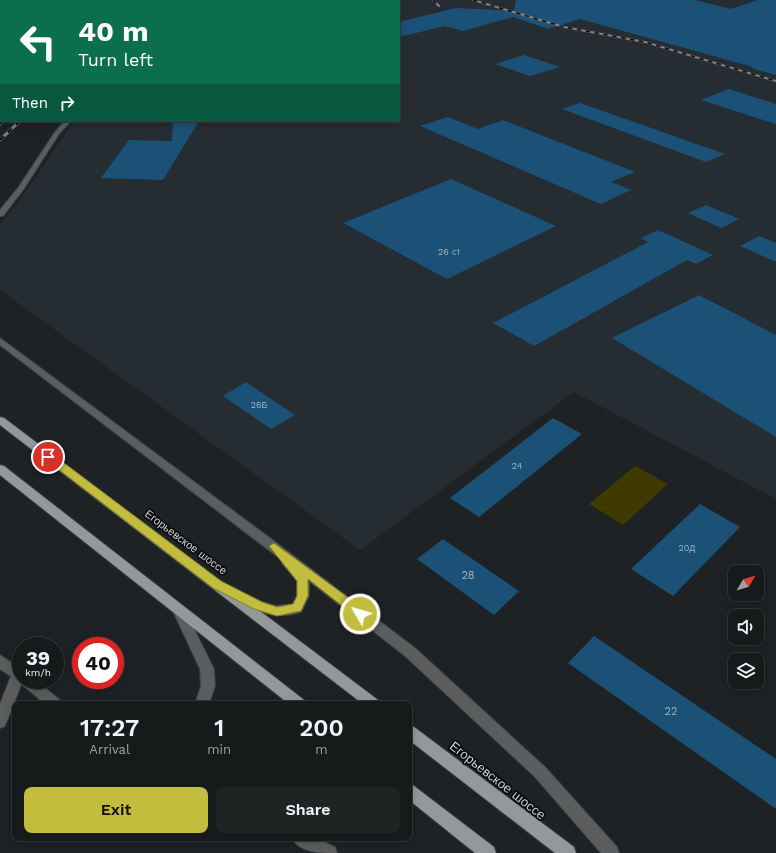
<!DOCTYPE html>
<html lang="en">
<head>
<meta charset="utf-8">
<style>
	:root { --surface:#171a1b; --page:#202324; --text:#f1f3f6; --muted:#9ea1a3; --line:#36383a; --accent:#c3bd3e }
	body { margin:0; font-family:"Work Sans",sans-serif; background:var(--page); color:var(--text); height:100vh; display:flex; flex-direction:column; font-size:15px; white-space:nowrap }
	* { box-sizing:border-box; margin:0 }
	p { font-size:13px; color:var(--muted) }
	.icon { flex:none; width:22px; height:22px; fill:none; stroke:currentColor; stroke-width:2; stroke-linecap:round; stroke-linejoin:round }
	.map { position:relative; flex:1; overflow:hidden }
	.panel { position:absolute; left:12px; top:701px; width:400px; height:140px; display:flex; flex-direction:column; background:var(--surface); border-radius:8px; box-shadow:0 2px 10px #0003,0 0 0 1px var(--line) }
	.panel>* { flex:none }
	.banner { position:absolute; left:0px; top:0px; width:400px; height:122px; box-shadow:0 2px 10px #0003,0 0 0 1px var(--line); background:#0b6e4f; color:#fff; overflow:hidden }
	.needle { width:26px; rotate:52deg }
	.tools { position:absolute; left:728px; top:565px; display:grid; gap:8px }
	.tools a { display:grid; place-items:center; width:36px; height:36px; border-radius:8px; background:var(--surface); box-shadow:0 2px 10px #0003,0 0 0 1px var(--line); font-size:20px }
	.speed { position:absolute; left:12px; top:637px; display:flex; gap:8px; font-size:20px; font-weight:700; text-align:center }
	.speed>* { display:grid; place-content:center; width:52px; height:52px; border-radius:50%; background:var(--surface); box-shadow:0 2px 10px #0003,0 0 0 1px var(--line); line-height:1 }
	.speed small { font-size:10px; font-weight:400 }
	.speed .limit { border:6px solid #d22; background:#fff; color:#111 }
	.pin { position:absolute; display:grid; place-items:center; width:34px; height:34px; color:#fff; margin:-17px; border:2px solid #fff; border-radius:50%; box-shadow:0 1px 4px #0007 }
	.me { position:absolute; width:44px; margin:-22px; rotate:308deg; stroke-linejoin:round; filter:drop-shadow(0 0 3px #0008) }
	.turn { display:flex; align-items:center; gap:14px; height:84px; padding:0 12px; font-size:18px }
	.turn .icon { width:52px; height:52px; stroke-width:2.5 }
	.turn b { display:block; font-size:28px; line-height:34px }
	.then { display:flex; align-items:center; height:38px; padding:0 12px; background:#0003; gap:8px; font-size:15px }
	.eta { display:flex; justify-content:space-evenly; align-items:center; height:68px; text-align:center }
	.eta b { font-size:24px; font-weight:600; line-height:28px }
	.primary-button { display:flex; gap:8px; margin-top:auto; padding:8px 12px }
	.primary-button a { flex:1; height:46px; border-radius:8px; background:var(--accent); color:#111; font-size:16px; font-weight:600; line-height:46px; text-align:center }
	.primary-button a+a { background:var(--page); color:var(--text) }
	.map>svg:first-child { display:block }
	.built { fill:#252d33 }
	.green { fill:#3e3a00 }
	.building { fill:#1b5177 }
	.lines { fill:none; stroke-linecap:round; stroke-linejoin:round }
	.minor-casing { stroke:#3b3e40; stroke-width:2 }
	.tertiary-casing { stroke:#3b3e40; stroke-width:2 }
	.secondary-casing { stroke:#3b3e40; stroke-width:2 }
	.primary-casing { stroke:#3b3e40; stroke-width:2 }
	.minor { fill:#5b5d5e; fill-rule:evenodd }
	.tertiary { fill:#5b5d5e; fill-rule:evenodd }
	.secondary { fill:#7c7e81; fill-rule:evenodd }
	.primary { fill:#95989b; fill-rule:evenodd }
	.rail-far1-casing { stroke:#7f8183; stroke-width:2 }
	.rail-casing { stroke:#7f8183; stroke-width:3 }
	.rail-far1 { stroke:#0a0b0c; stroke-width:1.5; stroke-dasharray:4.5; stroke-linecap:butt }
	.rail { stroke:#0a0b0c; stroke-width:2; stroke-dasharray:5.5; stroke-linecap:butt }
	.route { fill:#c3bd3e; stroke:#7f7b28 }
	.labels { text-anchor:middle; stroke-width:3.5; stroke-linejoin:round; paint-order:stroke }
	.number-label { font-size:9px; fill:#a2b1bc }
	.street-label { font-size:11px; fill:#cfd1d3; stroke:#0a0b0c }
	.near-number-label { font-size:11px; fill:#a2b1bc }
	.near-street-label { font-size:13px; fill:#cfd1d3; stroke:#0a0b0c }
</style>
</head>
<body>
<div class="map">
<svg width="776" height="853" viewBox="0 0 776 853">
	<rect width="100%" height="100%" fill="#1f2224"/>
	<path class="built" d="M 177,0 L 776,0 L 776,499 L 574,392 L 360,550 L 0,290 L 0,224 L 22,197 L 74,121 L 399,121 L 399,1 L 175,1 Z"/>
	<path class="green" d="M 635,466 L 668,484 L 623,525 L 589,504 Z"/>
	<path class="building" d="M 516,0 L 695,0 L 731,9 L 758,0 L 776,0 L 776,75 L 750,68 L 753,67 L 580,19 L 548,29 L 513,17 L 463,31 L 445,26 L 399,37 L 399,22 L 456,8 L 514,11 Z
		M 524,55 L 560,67 L 530,76 L 495,64 Z
		M 729,89 L 776,104 L 776,124 L 701,100 Z
		M 580,103 L 725,154 L 706,162 L 562,109 Z
		M 448,117 L 478,129 L 503,120 L 635,172 L 611,182 L 631,190 L 601,204 L 420,126 Z
		M 173,121 L 199,121 L 163,180 L 101,178 L 129,140 L 172,141 Z
		M 451,179 L 556,226 L 447,279 L 343,223 Z
		M 706,205 L 739,219 L 721,228 L 688,213 Z
		M 658,230 L 713,255 L 696,264 L 687,260 L 534,346 L 493,323 L 648,242 L 641,238 Z
		M 759,236 L 776,243 L 776,262 L 740,246 Z
		M 699,295 L 776,335 L 776,437 L 612,338 Z
		M 246,382 L 295,415 L 271,429 L 223,396 Z
		M 553,418 L 582,434 L 479,517 L 450,498 Z
		M 700,504 L 740,527 L 673,596 L 631,569 Z
		M 443,539 L 519,591 L 494,615 L 417,559 Z
		M 594,636 L 776,759 L 776,809 L 568,663 Z"/>
	<g class="lines">
		<defs>
			<path id="minor" d="M 18,669 L 21,670 L 21,680 L 23,680 L 5,726 L 0,728 L 0,704 L 13,671 Z"/>
			<path id="tertiary" d="M 65,121 L 71,121 L 59,134 L 23,190 L 3,216 L 0,216 L 0,210 L 18,188 L 55,132 Z
				M 0,338 L 278,544 L 415,648 L 545,767 L 617,847 L 619,853 L 601,853 L 535,777 L 405,656 L 309,581 L 309,596 L 301,612 C 271,622 251,608 225,594 L 223,591 L 225,588 L 229,586 L 262,602 L 277,606 L 293,604 L 297,596 L 297,581 L 282,563 L 283,561 L 0,345 Z
				M 178,604 L 182,605 L 214,669 L 215,686 L 209,704 L 195,704 L 201,686 L 200,669 L 172,609 L 174,605 Z
				M 0,655 L 21,669 L 21,680 L 35,680 L 60,700 L 62,704 L 45,704 L 19,682 L 0,669 Z
				M 292,838 L 316,838 L 335,847 L 337,853 C 322,853 299,853 292,838 Z"/>
			<path id="secondary" d="M 0,12 L 1,12 L 1,14 L 0,14 Z"/>
			<path id="primary" d="M 0,417 L 4,418 L 378,700 L 380,704 L 363,704 L 0,425 Z
				M 0,465 L 4,466 L 304,700 L 306,704 L 289,704 L 0,475 Z
				M 409,726 L 414,727 L 574,847 L 576,853 L 555,853 L 409,740 Z
				M 409,784 L 414,786 L 494,847 L 496,853 L 475,853 L 409,800 Z"/>
		</defs>
		<use href="#minor" class="minor-casing"/>
		<use href="#tertiary" class="tertiary-casing"/>
		<use href="#secondary" class="secondary-casing"/>
		<use href="#primary" class="primary-casing"/>
		<use href="#minor" class="minor"/>
		<use href="#tertiary" class="tertiary"/>
		<use href="#secondary" class="secondary"/>
		<use href="#primary" class="primary"/>
		<defs>
			<path id="rail-far1" d="M 433,0 L 439,6
				M 473,0 L 564,27 L 645,42 L 776,81
				M 52,1 L 54,0"/>
			<path id="rail" d="M 0,124 L 3,121
				M 0,140 L 20,121"/>
		</defs>
		<use href="#rail-far1" class="rail-far1-casing"/>
		<use href="#rail" class="rail-casing"/>
		<use href="#rail-far1" class="rail-far1"/>
		<use href="#rail" class="rail"/>
	</g>
	<path class="route" d="M 45,454 L 52,454 L 221,581 L 262,602 L 277,607 L 293,604 L 297,596 L 297,581 L 269,546 L 274,543 L 365,610 L 366,614 L 365,617 L 356,617 L 308,579 L 308,596 L 301,611 L 277,616 L 254,609 L 213,588 L 45,459 Z"/>
	<g class="labels">
		<g class="number-label">
			<text x="449" y="255">26 с1</text>
			<text x="259" y="408">26Б</text>
			<text x="517" y="469">24</text>
			<text x="687" y="551">20Д</text>
		</g>
		<g class="street-label">
			<text transform="translate(186 542) rotate(37)" y="4">Егорьевское шоссе</text>
		</g>
		<g class="near-number-label">
			<text x="468" y="579">28</text>
			<text x="671" y="715">22</text>
		</g>
		<g class="near-street-label">
			<text transform="translate(498 780) rotate(38)" y="5">Егорьевское шоссе</text>
		</g>
	</g>
</svg>
<div class="tools">
<a><svg class="needle" viewBox="-14 -14 28 28"><path d="M0-13l5 13h-10z" fill="#e53935"/><path d="M0 13l5-13h-10z" fill="#9ea1a3"/></svg></a>
<a><svg class="icon" aria-label="sound" viewBox="0 0 24 24"><path d="M4 9h4l5-4v14l-5-4H4zM17 9q2 3 0 6"/></svg></a>
<a><svg class="icon" aria-label="layers" viewBox="0 0 24 24"><path d="M12 4l9 5-9 5-9-5zM3 14l9 5 9-5"/></svg></a>
</div>
<div class="speed"><div>39<small>km/h</small></div><div class="limit">40</div></div>
<div class="pin" style="left:48px;top:457px;background:#d93025"><svg class="icon" aria-label="arrive" viewBox="0 0 24 24"><path d="M6 21V4h12l-3 4 3 4H6"/></svg></div>
<svg class="me" style="left:360px;top:614px" viewBox="-20 -20 40 40"><circle r="17" fill="#c3bd3e" stroke="#fff" stroke-width="3"/><path d="M0-11L8 9 0 5-8 9z" fill="#fff"/></svg>
<div class="banner">
<div class="turn"><svg class="icon" aria-label="left" viewBox="0 0 24 24"><path d="M17 20v-9H6M10 6l-5 5 5 5"/></svg><div><b>40 m</b>Turn left</div></div>
<div class="then">Then<svg class="icon" aria-label="right" viewBox="0 0 24 24"><path d="M7 20v-9h11M14 6l5 5-5 5"/></svg></div>
</div>
<section class="panel">
<div class="eta">
<div><b>17:27</b><p>Arrival</p></div>
<div><b>1</b><p>min</p></div>
<div><b>200</b><p>m</p></div>
</div>
<div class="primary-button"><a>Exit</a><a>Share</a></div>
</section>
</div>
</body>
</html>
